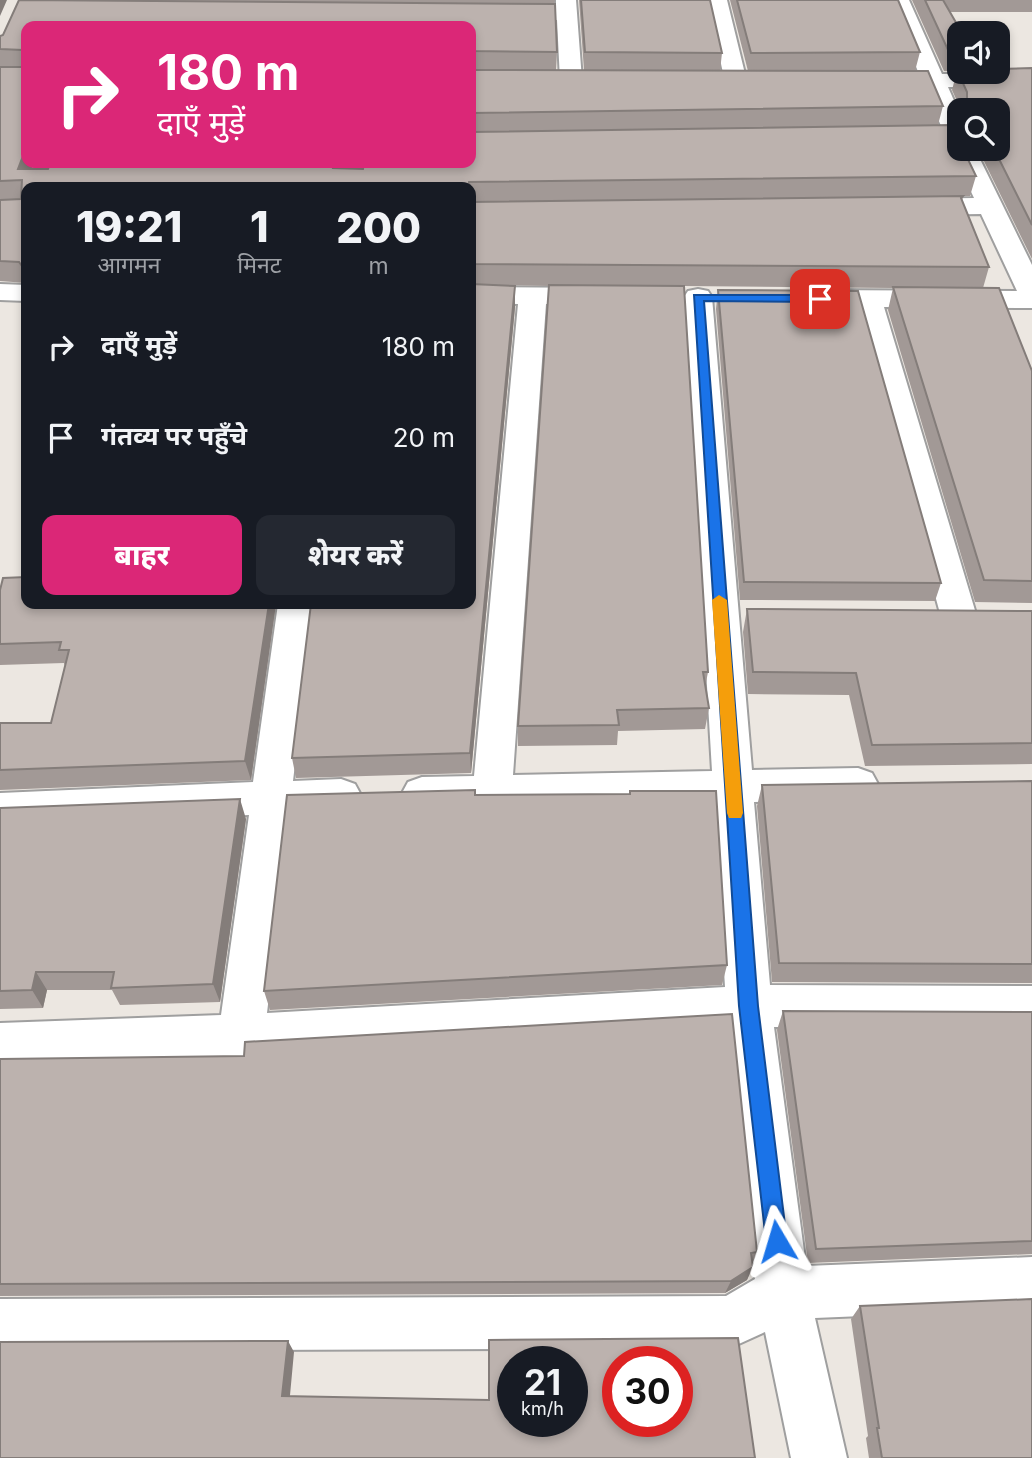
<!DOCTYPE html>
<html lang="hi">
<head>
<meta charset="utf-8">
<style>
	:root { --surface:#171b24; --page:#242831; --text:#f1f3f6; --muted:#9ea1a6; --accent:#db2777 }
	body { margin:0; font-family:Inter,"Noto Sans Devanagari",sans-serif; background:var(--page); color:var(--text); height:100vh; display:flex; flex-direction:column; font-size:26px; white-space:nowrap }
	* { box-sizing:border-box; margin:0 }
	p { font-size:23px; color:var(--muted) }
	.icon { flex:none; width:38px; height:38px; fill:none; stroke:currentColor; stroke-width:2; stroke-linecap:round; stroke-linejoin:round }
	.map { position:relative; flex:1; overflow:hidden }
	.panel { position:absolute; left:21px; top:182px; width:455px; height:427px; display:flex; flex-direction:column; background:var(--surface); border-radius:14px; box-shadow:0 4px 10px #0003 }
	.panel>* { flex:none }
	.guide { position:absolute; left:21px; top:21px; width:455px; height:147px; border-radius:14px; box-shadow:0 4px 10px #0003; background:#db2777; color:#fff; overflow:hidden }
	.buttons { position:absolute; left:947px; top:21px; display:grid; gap:14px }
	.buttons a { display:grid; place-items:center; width:63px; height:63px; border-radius:14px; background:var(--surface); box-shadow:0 4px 10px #0003; font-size:35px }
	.speed { position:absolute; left:497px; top:1346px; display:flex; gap:14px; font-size:35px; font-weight:700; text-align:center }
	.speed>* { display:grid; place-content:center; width:91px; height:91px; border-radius:50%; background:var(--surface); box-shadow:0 4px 10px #0003; line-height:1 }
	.speed small { font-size:18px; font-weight:400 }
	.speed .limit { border:10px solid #d22; background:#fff; color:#111 }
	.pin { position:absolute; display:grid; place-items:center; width:60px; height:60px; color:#fff; margin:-30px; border-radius:14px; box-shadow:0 4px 10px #0006 }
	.me { position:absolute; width:77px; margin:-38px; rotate:353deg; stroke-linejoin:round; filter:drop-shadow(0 0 5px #0008) }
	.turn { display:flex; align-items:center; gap:24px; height:147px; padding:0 21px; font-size:32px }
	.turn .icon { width:91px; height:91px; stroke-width:2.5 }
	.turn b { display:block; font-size:49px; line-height:60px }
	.eta { display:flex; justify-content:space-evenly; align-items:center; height:119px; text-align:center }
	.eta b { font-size:42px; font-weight:800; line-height:49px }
	.button { display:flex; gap:14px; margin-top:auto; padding:14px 21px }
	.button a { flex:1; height:80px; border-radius:14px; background:var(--accent); color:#fff; font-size:28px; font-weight:800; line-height:80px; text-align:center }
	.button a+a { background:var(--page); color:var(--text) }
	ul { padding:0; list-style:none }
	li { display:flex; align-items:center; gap:21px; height:91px; padding:0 21px }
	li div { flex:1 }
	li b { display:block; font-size:26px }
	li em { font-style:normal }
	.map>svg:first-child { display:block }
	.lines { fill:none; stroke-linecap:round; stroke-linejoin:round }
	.minor-casing { stroke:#9f9f9f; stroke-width:4 }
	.minor { fill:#fff; fill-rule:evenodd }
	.wall { fill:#a29996; fill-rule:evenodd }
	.shaded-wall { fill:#847d7a }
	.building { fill:#bcb2ae; stroke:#847d7a; stroke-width:2; fill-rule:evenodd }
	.route { fill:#1a73e8; stroke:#114b97; stroke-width:2 }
	.slow { fill:#f59e0b }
</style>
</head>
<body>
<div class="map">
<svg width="1032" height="1458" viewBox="0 0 1032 1458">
	<rect width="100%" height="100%" fill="#ece7e1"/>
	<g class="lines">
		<defs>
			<path id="minor" d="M 556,0 L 576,0 L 582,80 L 579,85 L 563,85 L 560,80 L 557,20 L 502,20 L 494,19 L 491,14 L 494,9 L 502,8 L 556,8 Z
				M 707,0 L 727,0 L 747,82 L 744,87 L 728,87 L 725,82 Z
				M 889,0 L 909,0 L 942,74 L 1032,73 L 1032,87 L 948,87 L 959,112 L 959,149 L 975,149 L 1032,265 L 1032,308 L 884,307 L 977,617 L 972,626 L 959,630 L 946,626 L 941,617 L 856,307 L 797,304 L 793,298 L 797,292 L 807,290 L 1017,291 L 981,214 L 911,215 L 902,212 L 898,207 L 902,202 L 911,199 L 974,198 L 951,149 L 953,146 L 947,140 L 925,88 L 872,86 L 869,81 L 872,76 L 919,74 Z
				M 37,163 L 61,163 L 52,187 L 26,187 Z
				M 344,163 L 368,163 L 363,187 L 337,187 Z
				M 0,284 L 26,285 L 26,301 L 0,300 Z
				M 471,287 L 599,288 L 609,290 L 613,296 L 609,302 L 599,304 L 546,304 L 513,775 L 712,771 L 684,297 L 688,291 L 698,289 L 708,291 L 712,297 L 752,770 L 858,768 L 872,773 L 878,784 L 872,795 L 858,800 L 754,802 L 770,985 L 1032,986 L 1032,1028 L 774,1027 L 806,1266 L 1032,1257 L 1032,1309 L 815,1318 L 847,1458 L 791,1458 L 765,1332 L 730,1348 L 0,1351 L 0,1299 L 726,1296 L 755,1279 L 729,1028 L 241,1057 L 0,1065 L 0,1023 L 221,1015 L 249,815 L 0,825 L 0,793 L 253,782 L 278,604 L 314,604 L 293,781 L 341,779 L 355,784 L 361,795 L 355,806 L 341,811 L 290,813 L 267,1013 L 725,987 L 714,803 L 422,809 L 408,804 L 402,793 L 408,782 L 422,777 L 474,776 L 518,304 L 471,303 Z"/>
		</defs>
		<use href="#minor" class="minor-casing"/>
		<use href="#minor" class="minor"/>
	</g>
	<path class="wall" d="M 19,0 L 555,0 L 554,4 L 557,52 L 556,70 L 584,70 L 579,0 L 710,0 L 722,53 L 720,71 L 748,71 L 730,0 L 898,0 L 920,52 L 915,71 L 943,106 L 938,125 L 976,176 L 970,196 L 963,196 L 962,201 L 989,267 L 983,288 L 1032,371 L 1032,603 L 975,602 L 888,310 L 893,288 L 684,286 L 708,672 L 705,688 L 709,708 L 705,729 L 618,731 L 617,745 L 518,746 L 518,726 L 549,286 L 505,285 L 515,307 L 471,773 L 296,778 L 292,758 L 471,604 L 471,187 L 26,187 L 26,283 L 0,281 L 0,36 L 3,35 ZM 26,26 L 471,26 L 471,163 L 363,169 L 32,169 L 34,163 L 26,163 Z
		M 912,0 L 1032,0 L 1032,12 L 950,12 L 959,33 L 959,72 L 1032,68 L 1032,259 L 978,149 L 998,149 L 998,110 L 961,110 L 952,90 L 957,71 L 944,71 Z
		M 718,290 L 941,583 L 935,601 L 740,600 L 716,309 Z
		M 0,590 L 26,604 L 276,604 L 251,780 L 0,790 L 0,723 L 51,723 L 65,666 L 64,663 L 0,665 Z
		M 747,609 L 1032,611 L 1032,764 L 865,766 L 849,695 L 748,694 L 743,632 Z
		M 1032,781 L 1032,983 L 772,982 L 757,806 L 762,785 Z
		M 476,795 L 727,965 L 722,985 L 270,1010 L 264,991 Z
		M 0,808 L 246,819 L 220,1002 L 120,1005 L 112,990 L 47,990 L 43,1008 L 0,1009 Z
		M 783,1011 L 1032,1012 L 1032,1254 L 808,1263 L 777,1030 Z
		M 0,1059 L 757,1252 L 753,1262 L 747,1280 L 725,1293 L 0,1296 Z
		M 860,1306 L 1032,1458 L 869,1458 L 866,1438 L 868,1436 L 851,1319 Z"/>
	<path class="shaded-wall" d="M 0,0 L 7,0 L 0,16 Z
		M 26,148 L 26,163 L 34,163 L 24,189 L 18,169 Z
		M 334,163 L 342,163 L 335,187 L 333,168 Z
		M 515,286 L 515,307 L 471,773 L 470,753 Z
		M 269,604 L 276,604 L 251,780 L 245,761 Z
		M 240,799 L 246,819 L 220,1002 L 213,984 Z
		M 36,972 L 47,990 L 43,1008 L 32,990 Z
		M 753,1267 L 747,1280 L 725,1293 L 731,1281 Z
		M 288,1341 L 294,1352 L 289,1406 L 282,1396 Z"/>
	<path class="building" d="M 19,0 L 555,4 L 557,52 L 471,51 L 471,26 L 26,26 L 26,148 L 18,169 L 48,169 L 50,163 L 334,163 L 333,168 L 363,169 L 364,163 L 471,163 L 471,132 L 952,125 L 959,139 L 959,149 L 963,149 L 976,176 L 469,182 L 468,187 L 26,187 L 26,266 L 22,266 L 19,262 L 0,261 L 0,200 L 21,199 L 22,180 L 0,181 L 0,67 L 22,67 L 22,50 L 0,49 L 0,36 L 3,35 Z
		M 581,0 L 710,0 L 722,53 L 585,52 Z
		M 737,0 L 898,0 L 920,52 L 751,53 Z
		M 925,0 L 943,0 L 962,33 L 959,33 L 959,52 L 949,52 Z
		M 1032,68 L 1032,225 L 994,149 L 998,149 L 998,110 L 967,110 L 967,92 L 957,70 L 959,70 L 959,72 L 998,72 L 998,69 Z
		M 471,70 L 928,71 L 943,106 L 471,113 Z
		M 963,196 L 961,198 L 989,267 L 471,264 L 471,202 Z
		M 471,284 L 515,286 L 470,753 L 292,758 L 311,604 L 471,604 Z
		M 549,285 L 684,286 L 708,672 L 703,672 L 709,708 L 617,710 L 619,725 L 518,726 Z
		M 893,287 L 999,288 L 1032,371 L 1032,581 L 984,580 Z
		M 718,290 L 858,291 L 941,583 L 744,582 Z
		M 26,577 L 26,604 L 269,604 L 245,761 L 0,770 L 0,723 L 51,723 L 69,650 L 59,650 L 61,642 L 0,644 L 0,590 L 3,578 Z
		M 747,609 L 1032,611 L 1032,743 L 872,745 L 856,673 L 753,672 Z
		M 1032,781 L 1032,964 L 779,963 L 762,785 Z
		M 475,790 L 475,795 L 630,794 L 630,791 L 716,791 L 727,965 L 264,991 L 287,795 Z
		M 240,799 L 213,984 L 111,988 L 114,972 L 36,972 L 32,990 L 0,991 L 0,808 Z
		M 783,1011 L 1032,1012 L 1032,1241 L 816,1249 Z
		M 732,1014 L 757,1252 L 751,1253 L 753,1267 L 731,1281 L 0,1284 L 0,1059 L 244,1056 L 245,1042 Z
		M 1032,1299 L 1032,1458 L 882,1458 L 877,1428 L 879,1428 L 860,1306 Z
		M 738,1338 L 755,1458 L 0,1458 L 0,1342 L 288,1341 L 282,1396 L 489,1400 L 489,1340 ZM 513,1362 L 572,1362 L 572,1421 L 513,1421 ZM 618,1362 L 677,1362 L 677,1421 L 618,1421 Z"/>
	<path class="route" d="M 694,295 L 820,295 L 826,299 L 820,302 L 704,301 L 758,1006 L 787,1241 L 784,1248 L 777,1251 L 769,1248 L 766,1241 L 739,1006 Z"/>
	<path class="slow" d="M 719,595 L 727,600 L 743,813 L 741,818 L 729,818 L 727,813 L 712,600 Z"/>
</svg>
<div class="buttons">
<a><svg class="icon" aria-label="sound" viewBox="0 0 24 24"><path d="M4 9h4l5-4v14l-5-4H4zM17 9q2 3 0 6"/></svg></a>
<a><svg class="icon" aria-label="search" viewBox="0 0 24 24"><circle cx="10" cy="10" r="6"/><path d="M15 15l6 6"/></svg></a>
</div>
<div class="speed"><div>21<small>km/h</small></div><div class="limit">30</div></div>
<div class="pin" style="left:820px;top:299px;background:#d93025"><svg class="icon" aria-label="arrive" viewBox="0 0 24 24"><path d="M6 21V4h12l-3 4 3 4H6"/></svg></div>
<svg class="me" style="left:777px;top:1241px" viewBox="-20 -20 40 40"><path d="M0-17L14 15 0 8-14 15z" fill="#1a73e8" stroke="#fff" stroke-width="4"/></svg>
<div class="guide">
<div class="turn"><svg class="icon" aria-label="right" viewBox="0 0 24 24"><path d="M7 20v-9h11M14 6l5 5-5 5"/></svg><div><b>180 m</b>दाएँ मुड़ें</div></div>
</div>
<section class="panel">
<div class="eta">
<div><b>19:21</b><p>आगमन</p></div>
<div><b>1</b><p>मिनट</p></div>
<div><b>200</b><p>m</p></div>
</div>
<ul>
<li><svg class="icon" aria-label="right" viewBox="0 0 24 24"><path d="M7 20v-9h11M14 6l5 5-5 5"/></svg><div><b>दाएँ मुड़ें</b></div><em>180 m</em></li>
<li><svg class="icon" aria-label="arrive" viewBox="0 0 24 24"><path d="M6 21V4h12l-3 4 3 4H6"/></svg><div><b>गंतव्य पर पहुँचे</b></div><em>20 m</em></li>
</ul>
<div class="button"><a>बाहर</a><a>शेयर करें</a></div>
</section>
</div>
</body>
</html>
